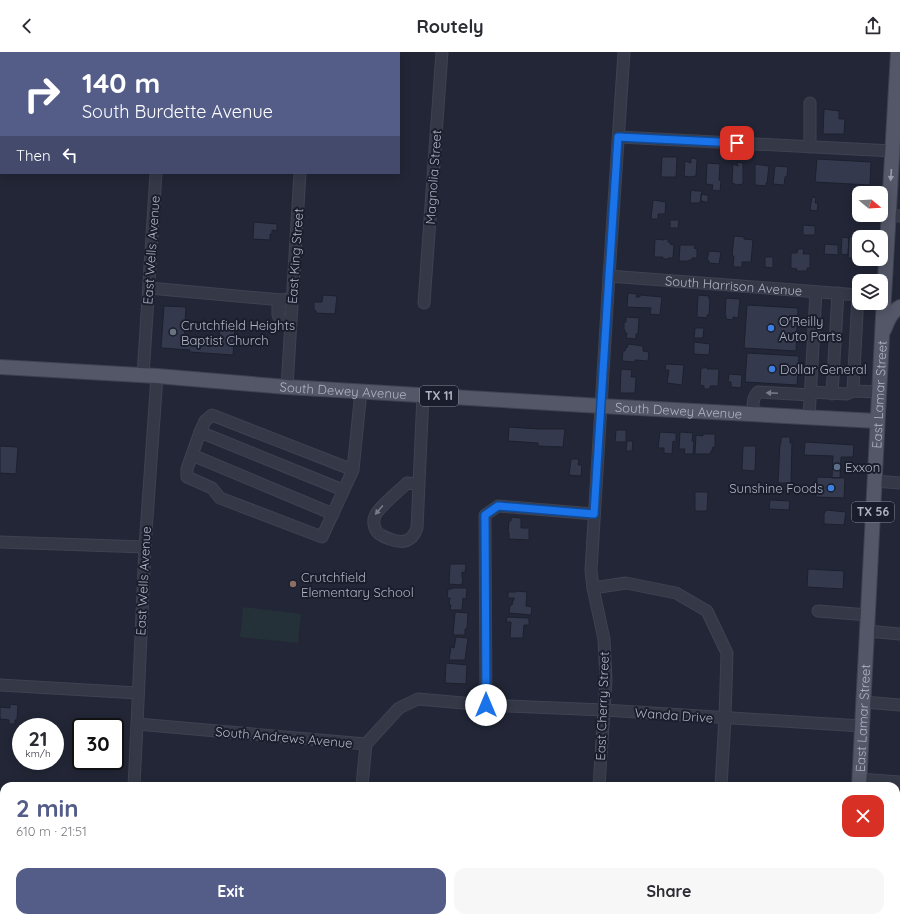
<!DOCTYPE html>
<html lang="en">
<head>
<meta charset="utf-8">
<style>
	:root { --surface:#fff; --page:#f7f7f7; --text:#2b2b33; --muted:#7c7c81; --accent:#545d88 }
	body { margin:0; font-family:Quicksand,sans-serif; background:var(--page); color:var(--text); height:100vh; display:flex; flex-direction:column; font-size:15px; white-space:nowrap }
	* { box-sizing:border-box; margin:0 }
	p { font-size:13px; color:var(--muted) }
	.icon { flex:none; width:22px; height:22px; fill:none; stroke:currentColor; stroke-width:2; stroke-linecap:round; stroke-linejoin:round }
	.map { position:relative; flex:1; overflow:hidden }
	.side { position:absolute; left:0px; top:730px; width:900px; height:140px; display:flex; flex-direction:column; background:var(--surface); border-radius:12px 12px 0 0; box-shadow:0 2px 10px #0003 }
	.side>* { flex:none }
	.banner { position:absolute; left:0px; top:0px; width:400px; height:122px; box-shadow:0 2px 10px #0003; background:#545d88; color:#fff; overflow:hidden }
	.needle { width:26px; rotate:108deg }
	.tools { position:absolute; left:852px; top:134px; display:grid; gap:8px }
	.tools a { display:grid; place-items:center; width:36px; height:36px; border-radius:8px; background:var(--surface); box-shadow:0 2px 10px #0003; font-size:20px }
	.speed { position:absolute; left:12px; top:666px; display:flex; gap:8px; font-size:20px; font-weight:700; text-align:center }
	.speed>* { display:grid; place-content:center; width:52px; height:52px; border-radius:50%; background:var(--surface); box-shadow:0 2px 10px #0003; line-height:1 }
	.speed small { font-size:10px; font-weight:400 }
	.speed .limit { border:2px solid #111; border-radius:6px; background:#fff; color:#111 }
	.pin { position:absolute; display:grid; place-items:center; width:34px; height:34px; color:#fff; margin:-17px; border-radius:8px; box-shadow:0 2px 6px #0006 }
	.me { position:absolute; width:44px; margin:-22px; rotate:0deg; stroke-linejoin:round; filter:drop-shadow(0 0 3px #0008) }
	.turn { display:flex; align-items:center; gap:14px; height:84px; padding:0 16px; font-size:18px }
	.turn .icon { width:52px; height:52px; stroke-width:2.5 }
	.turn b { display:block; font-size:28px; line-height:34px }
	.then { display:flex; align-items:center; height:38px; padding:0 16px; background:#0003; gap:8px; font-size:15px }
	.round { display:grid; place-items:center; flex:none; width:42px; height:42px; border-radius:12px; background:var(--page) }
	.overview { display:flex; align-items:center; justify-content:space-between; height:68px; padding:0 16px }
	h1 { font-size:24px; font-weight:700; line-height:30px; color:var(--accent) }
	.action { display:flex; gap:8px; margin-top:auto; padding:8px 16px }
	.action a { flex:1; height:46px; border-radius:12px; background:var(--accent); color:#fff; font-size:16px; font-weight:700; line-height:46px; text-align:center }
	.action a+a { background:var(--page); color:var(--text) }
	header { display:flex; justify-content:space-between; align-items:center; height:52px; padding:0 16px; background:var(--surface); font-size:18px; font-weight:700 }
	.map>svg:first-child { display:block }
	.green { fill:#243138 }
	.building { fill:#34394d; stroke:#1c202e }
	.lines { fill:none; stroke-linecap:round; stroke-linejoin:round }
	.minor-casing { stroke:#3e4251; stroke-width:13 }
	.major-casing { stroke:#3e4251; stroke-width:16 }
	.minor { stroke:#353947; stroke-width:11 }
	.major { stroke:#535767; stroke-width:14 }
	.oneway { fill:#999cad }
	.oneway2 { fill:#797c8c }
	.route-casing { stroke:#114b97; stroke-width:10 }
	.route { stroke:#1a73e8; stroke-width:7 }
	.shop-dot { fill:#3f7fe0; stroke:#1a1e2c; stroke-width:1.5 }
	.worship-dot { fill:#6b7280; stroke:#1a1e2c; stroke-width:1.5 }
	.service-dot { fill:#5c6f8a; stroke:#1a1e2c; stroke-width:1.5 }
	.education-dot { fill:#8d6e63; stroke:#1a1e2c; stroke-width:1.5 }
	.labels { text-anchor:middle; stroke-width:4; stroke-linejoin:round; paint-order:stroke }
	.shield { fill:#1a1e2c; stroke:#838696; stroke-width:1 }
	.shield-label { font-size:12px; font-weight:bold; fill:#b0b3c4 }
	.street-label { font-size:13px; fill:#b0b3c4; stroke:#1a1e2c }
	.poi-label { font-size:13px; fill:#b0b3c4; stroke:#1a1e2c; text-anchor:start }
</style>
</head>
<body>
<header><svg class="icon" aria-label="back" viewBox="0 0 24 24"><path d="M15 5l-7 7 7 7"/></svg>Routely<svg class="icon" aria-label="share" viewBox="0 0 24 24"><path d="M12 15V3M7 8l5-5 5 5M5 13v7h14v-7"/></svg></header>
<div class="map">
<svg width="900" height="870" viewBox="0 0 900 870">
	<rect width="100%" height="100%" fill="#222636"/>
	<path class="green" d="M 243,555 L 301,562 L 298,591 L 240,585 Z"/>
	<path class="building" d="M 824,57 L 839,59 L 839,67 L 845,67 L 844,82 L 823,82 Z
		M 662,105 L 677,105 L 676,125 L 661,125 Z
		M 691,106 L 697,107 L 696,124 L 690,125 L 684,124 L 685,109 L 691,111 Z
		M 817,107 L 871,110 L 870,133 L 815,130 Z
		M 737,110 L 743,111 L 743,132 L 737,133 L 732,131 L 733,112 L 738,114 Z
		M 707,111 L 720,112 L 719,128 L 721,129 L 720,139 L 712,138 L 713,133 L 706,132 Z
		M 755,112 L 769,114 L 767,131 L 766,131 L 766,134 L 755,133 Z
		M 775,114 L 788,115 L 787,124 L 785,125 L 784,133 L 773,132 Z
		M 691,138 L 696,139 L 702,139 L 700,151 L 690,151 Z
		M 701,142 L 705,143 L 708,143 L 708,150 L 705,150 L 701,149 Z
		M 812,145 L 816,146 L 815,151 L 818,151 L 817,159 L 810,158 Z
		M 653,148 L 666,150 L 665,162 L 658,162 L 658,167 L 651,167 Z
		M 670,168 L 679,168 L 678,176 L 670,176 Z
		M 254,170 L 277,172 L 277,179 L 272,178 L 272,182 L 270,182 L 270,188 L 253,187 Z
		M 803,173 L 815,174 L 815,183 L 803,183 Z
		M 734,184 L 744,185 L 744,187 L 753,188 L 751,210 L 742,210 L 742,215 L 733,215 L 734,204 L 732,204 Z
		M 842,185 L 849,186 L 848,203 L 841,202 Z
		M 849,185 L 859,185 L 859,206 L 848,206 Z
		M 655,187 L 664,188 L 664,187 L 668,187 L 668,190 L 670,190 L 670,192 L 674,193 L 673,206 L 668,206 L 668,207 L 663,207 L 663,205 L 654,205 Z
		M 825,192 L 838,193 L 838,203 L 824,202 Z
		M 680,193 L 695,193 L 694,196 L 697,197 L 697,206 L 692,206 L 692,208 L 689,208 L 689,209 L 679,209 Z
		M 798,197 L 804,197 L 803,202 L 810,202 L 810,216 L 807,216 L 807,219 L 796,219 L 797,217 L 791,216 L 791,201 L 797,201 Z
		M 709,199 L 721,200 L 719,212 L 709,211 L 709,209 L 707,208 Z
		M 765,205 L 773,205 L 773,216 L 765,215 Z
		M 628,241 L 637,242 L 636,245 L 640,245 L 640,243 L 662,245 L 660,263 L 650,262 L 651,256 L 627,255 Z
		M 323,243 L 337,244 L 335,262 L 316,261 L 316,259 L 314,258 L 314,250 L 322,250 Z
		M 698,243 L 709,244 L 709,247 L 710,247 L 709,263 L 707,263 L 707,266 L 697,265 L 697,262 Z
		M 726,246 L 740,247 L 738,266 L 733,265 L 733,268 L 726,267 L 726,264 L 725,264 Z
		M 747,253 L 798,256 L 796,299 L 744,296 Z
		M 164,254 L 186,255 L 184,286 L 219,288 L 220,273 L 235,274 L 233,303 L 190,300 L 190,298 L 161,296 Z
		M 626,265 L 639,266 L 638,282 L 636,282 L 636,287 L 626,286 L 627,281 L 625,281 L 625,278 L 624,278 L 624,270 L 626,270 Z
		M 695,276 L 704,276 L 703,286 L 694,286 Z
		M 694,290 L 710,292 L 709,303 L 694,302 Z
		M 628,292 L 643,294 L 643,299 L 649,300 L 648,309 L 635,308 L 635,310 L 622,309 L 623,299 L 625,299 L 626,295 L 627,296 Z
		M 747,301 L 799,304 L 797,333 L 745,330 Z
		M 666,312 L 684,313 L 682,333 L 667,331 L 669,318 L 665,318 Z
		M 705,315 L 707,315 L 707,317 L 719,317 L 718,334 L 710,334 L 710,337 L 704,337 L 704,334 L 700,333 L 701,316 L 705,316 Z
		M 621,317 L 632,318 L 631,325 L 636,325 L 635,341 L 620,341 Z
		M 729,322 L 742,323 L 741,336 L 731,335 L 731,330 L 728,330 Z
		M 509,375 L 539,377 L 565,377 L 563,395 L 538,394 L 538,391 L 508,389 Z
		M 616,378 L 626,378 L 626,390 L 615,390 Z
		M 660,380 L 676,381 L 676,390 L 673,389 L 672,402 L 664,401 L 664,396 L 658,396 Z
		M 680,380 L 693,381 L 692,389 L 694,389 L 693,402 L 684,402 L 685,397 L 679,397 Z
		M 703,382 L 715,382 L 715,395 L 713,395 L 712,399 L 711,399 L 710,402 L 695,402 L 696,383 L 703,384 Z
		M 781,385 L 790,385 L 790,391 L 792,391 L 791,431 L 778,431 L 780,391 L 781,391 Z
		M 627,389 L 633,389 L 632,399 L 626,399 Z
		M 805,390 L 854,393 L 853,405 L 841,405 L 840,426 L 832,426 L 833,404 L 804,403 Z
		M 0,394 L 18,395 L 16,422 L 0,421 Z
		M 743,394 L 756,394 L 755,419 L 742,418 Z
		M 571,407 L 579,407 L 578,413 L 582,413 L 581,424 L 569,423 Z
		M 817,425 L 845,426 L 844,446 L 816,445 Z
		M 695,440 L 708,440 L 707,459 L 695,459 Z
		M 770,448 L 790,449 L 789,458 L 769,457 Z
		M 826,458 L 846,460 L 844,473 L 824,472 L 824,462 Z
		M 511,465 L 521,466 L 521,476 L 529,476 L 529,488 L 509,487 L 509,481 L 508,480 L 509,469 L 511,469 Z
		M 450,512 L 466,512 L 465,521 L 462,520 L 462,526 L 463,526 L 462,533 L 449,532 Z
		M 808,517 L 844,519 L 843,537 L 807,535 Z
		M 452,536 L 467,536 L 466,547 L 463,546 L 462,558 L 450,558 L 451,553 L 449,553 L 450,546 L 447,546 L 448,537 L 452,537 Z
		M 516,539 L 527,540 L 526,554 L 532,555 L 531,563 L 509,561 L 510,553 L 512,553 L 513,548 L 514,548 L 514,546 L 508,546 L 508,540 L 516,540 Z
		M 455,560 L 468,561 L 467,577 L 465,577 L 465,583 L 453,583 Z
		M 507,565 L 529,566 L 529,573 L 524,573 L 523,586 L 510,586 L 511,570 L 506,570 Z
		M 456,585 L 468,586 L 465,608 L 449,608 L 451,595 L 454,596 Z
		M 446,611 L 467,613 L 466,632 L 445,631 Z
		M 10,652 L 18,653 L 17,668 L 15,668 L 15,672 L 9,672 L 9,668 L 0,667 L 0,655 L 10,656 Z
		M 896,750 L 900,751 L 900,776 L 899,776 L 900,769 L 896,769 Z
		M 4,861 L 4,866 L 26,866 L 26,870 L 3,870 Z
		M 33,866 L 53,866 L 53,870 L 33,870 Z
		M 61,866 L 80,866 L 80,870 L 61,870 Z
		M 92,866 L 104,866 L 103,869 L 108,869 L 108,870 L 89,870 L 90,868 L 92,868 Z"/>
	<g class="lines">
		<defs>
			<g id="minor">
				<path d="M 164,1 L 164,0"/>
				<path d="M 307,1 L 307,0"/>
				<path d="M 619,85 L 893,99"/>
				<path d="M 810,95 L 810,51"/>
				<path d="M 889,163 L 900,164"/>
				<path id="s1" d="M 609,224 L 859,243"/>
				<path d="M 149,236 L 282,248"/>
				<path d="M 288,247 L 282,248 L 278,254 L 278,263 L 283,271 L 291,272"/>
				<path d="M 424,251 L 442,0"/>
				<path d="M 143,324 L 156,121"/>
				<path d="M 287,335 L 300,121"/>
				<path d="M 853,339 L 858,243"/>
				<path d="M 811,340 L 847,342 L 853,339 L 879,340"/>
				<path d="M 832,342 L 838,241"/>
				<path d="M 753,363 C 753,354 752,346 758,340 L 811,343"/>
				<path d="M 809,366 L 816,240"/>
				<path d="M 200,380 L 343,438"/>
				<path d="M 192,403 L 333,462"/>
				<path d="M 353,418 L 212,363 L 205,369 L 200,380 L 187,417 L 187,425 L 212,436 L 220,446 L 322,485 L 353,418 L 361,339"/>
				<path d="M 875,429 L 900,431"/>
				<path d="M 418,432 L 407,431 C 400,438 377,457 375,464 C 372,471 375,480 381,483 C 384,485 387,486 390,487 C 403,492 412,490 417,476 L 423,343"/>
				<path d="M 0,490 L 145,495"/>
				<path d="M 593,536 L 626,531 L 676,541 L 707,559 L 727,601 L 725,666 L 721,734"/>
				<path d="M 818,559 L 868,563"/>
				<path d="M 867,579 L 900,582"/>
				<path d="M 0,633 L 138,641"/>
				<path d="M 864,650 L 900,653"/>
				<path d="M 486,653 L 485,463 L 498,454 L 594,462"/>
				<path d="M 137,672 L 366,692 L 399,656 L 418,647 L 486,653 L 604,658 L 862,674"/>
				<path d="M 859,727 L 900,730"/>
				<path d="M 134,734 L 137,672 L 145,495 L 157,324"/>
				<path d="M 362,734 L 366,692"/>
				<path d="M 599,734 L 606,628 L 604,587 L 593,536 L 591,518 L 609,224 L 624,0"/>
				<path d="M 0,773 L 4,773"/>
				<path d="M 125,870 L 125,866"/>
				<path d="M 321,870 L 321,866"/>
			</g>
			<g id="major">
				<path d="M 884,278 C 888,268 891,260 900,255"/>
				<path id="s2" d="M 0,315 L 157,324 L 287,335 L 601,354 L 877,369"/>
				<path id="s3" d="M 859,734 L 867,579 L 884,245 L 898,0"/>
				<path d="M 851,870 L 851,866"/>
			</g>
		</defs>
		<use href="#minor" class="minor-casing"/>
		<use href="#major" class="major-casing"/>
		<use href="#minor" class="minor"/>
		<use href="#major" class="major"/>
	</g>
	<defs><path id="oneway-solid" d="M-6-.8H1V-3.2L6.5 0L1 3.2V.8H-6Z"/></defs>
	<use class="oneway" href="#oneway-solid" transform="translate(891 123) rotate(94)"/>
	<g class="oneway2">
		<use href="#oneway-solid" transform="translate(772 341) rotate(-177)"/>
		<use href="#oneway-solid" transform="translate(379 458) rotate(130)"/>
	</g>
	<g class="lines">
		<defs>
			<path id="route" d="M 486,653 L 485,463 L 498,454 L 594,462 L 609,224 L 618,85 L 737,91"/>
		</defs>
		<use href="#route" class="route-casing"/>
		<use href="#route" class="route"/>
	</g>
	<g class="shop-dot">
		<circle cx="771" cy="276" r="4"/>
		<circle cx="772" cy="317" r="4"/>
		<circle cx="831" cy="436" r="4"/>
	</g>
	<circle class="worship-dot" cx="173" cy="280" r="4"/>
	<circle class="service-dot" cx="837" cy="415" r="4"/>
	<circle class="education-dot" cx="293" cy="532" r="4"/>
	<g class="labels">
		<g class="shield">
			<rect x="420" y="334" width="38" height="20" rx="3"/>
			<rect x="852" y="450" width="42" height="20" rx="3"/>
		</g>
		<g class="shield-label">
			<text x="439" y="348">TX 11</text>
			<text x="873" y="464">TX 56</text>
		</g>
		<g class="street-label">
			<text transform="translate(433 125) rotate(-86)" y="5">Magnolia Street</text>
			<text transform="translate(151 198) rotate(-86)" y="5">East Wells Avenue</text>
			<text transform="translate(295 204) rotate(-86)" y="5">East King Street</text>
			<text dy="5" stroke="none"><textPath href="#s1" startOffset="125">South Harrison Avenue</textPath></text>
			<text dy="5" stroke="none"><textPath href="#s2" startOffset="344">South Dewey Avenue</textPath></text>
			<text dy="5" stroke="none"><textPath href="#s3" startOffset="392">East Lamar Street</textPath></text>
			<text dy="5" stroke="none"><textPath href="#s2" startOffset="680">South Dewey Avenue</textPath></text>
			<text transform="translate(143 529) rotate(-87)" y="5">East Wells Avenue</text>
			<text transform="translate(602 654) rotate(-88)" y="5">East Cherry Street</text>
			<text transform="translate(674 663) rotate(4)" y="5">Wanda Drive</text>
			<text dy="5" stroke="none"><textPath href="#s3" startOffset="68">East Lamar Street</textPath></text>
			<text transform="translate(284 685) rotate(5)" y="5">South Andrews Avenue</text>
		</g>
		<g class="poi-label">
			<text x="779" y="274">O'Reilly<tspan x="779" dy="15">Auto Parts</tspan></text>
			<text x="181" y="278">Crutchfield Heights<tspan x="181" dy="15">Baptist Church</tspan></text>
			<text x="780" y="322">Dollar General</text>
			<text x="845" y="420">Exxon</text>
			<text x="823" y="441" text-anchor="end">Sunshine Foods</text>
			<text x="301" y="530">Crutchfield<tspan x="301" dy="15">Elementary School</tspan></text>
		</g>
	</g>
</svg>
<div class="tools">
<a><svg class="needle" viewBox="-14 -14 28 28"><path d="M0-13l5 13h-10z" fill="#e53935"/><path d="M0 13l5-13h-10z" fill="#7c7c81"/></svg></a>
<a><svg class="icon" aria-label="search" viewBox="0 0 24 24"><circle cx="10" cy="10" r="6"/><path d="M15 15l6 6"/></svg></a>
<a><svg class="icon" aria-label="layers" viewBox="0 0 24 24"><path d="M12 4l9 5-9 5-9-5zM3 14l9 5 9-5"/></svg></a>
</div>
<div class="speed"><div>21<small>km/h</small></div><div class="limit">30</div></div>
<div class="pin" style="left:737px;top:91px;background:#d93025"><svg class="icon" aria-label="arrive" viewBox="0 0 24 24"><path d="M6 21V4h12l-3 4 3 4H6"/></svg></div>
<svg class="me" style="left:486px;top:653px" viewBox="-20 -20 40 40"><circle r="19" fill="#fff"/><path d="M0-13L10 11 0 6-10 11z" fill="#1a73e8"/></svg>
<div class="banner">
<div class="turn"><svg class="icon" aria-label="right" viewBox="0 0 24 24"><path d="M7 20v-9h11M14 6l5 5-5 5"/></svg><div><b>140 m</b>South Burdette Avenue</div></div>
<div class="then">Then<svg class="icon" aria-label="left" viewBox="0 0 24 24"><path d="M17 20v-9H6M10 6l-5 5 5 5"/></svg></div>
</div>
<section class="side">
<div class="overview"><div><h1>2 min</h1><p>610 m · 21:51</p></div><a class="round" style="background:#d93025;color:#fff"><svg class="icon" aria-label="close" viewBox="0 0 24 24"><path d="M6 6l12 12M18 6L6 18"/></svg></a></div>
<div class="action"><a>Exit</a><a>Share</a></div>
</section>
</div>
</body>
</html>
